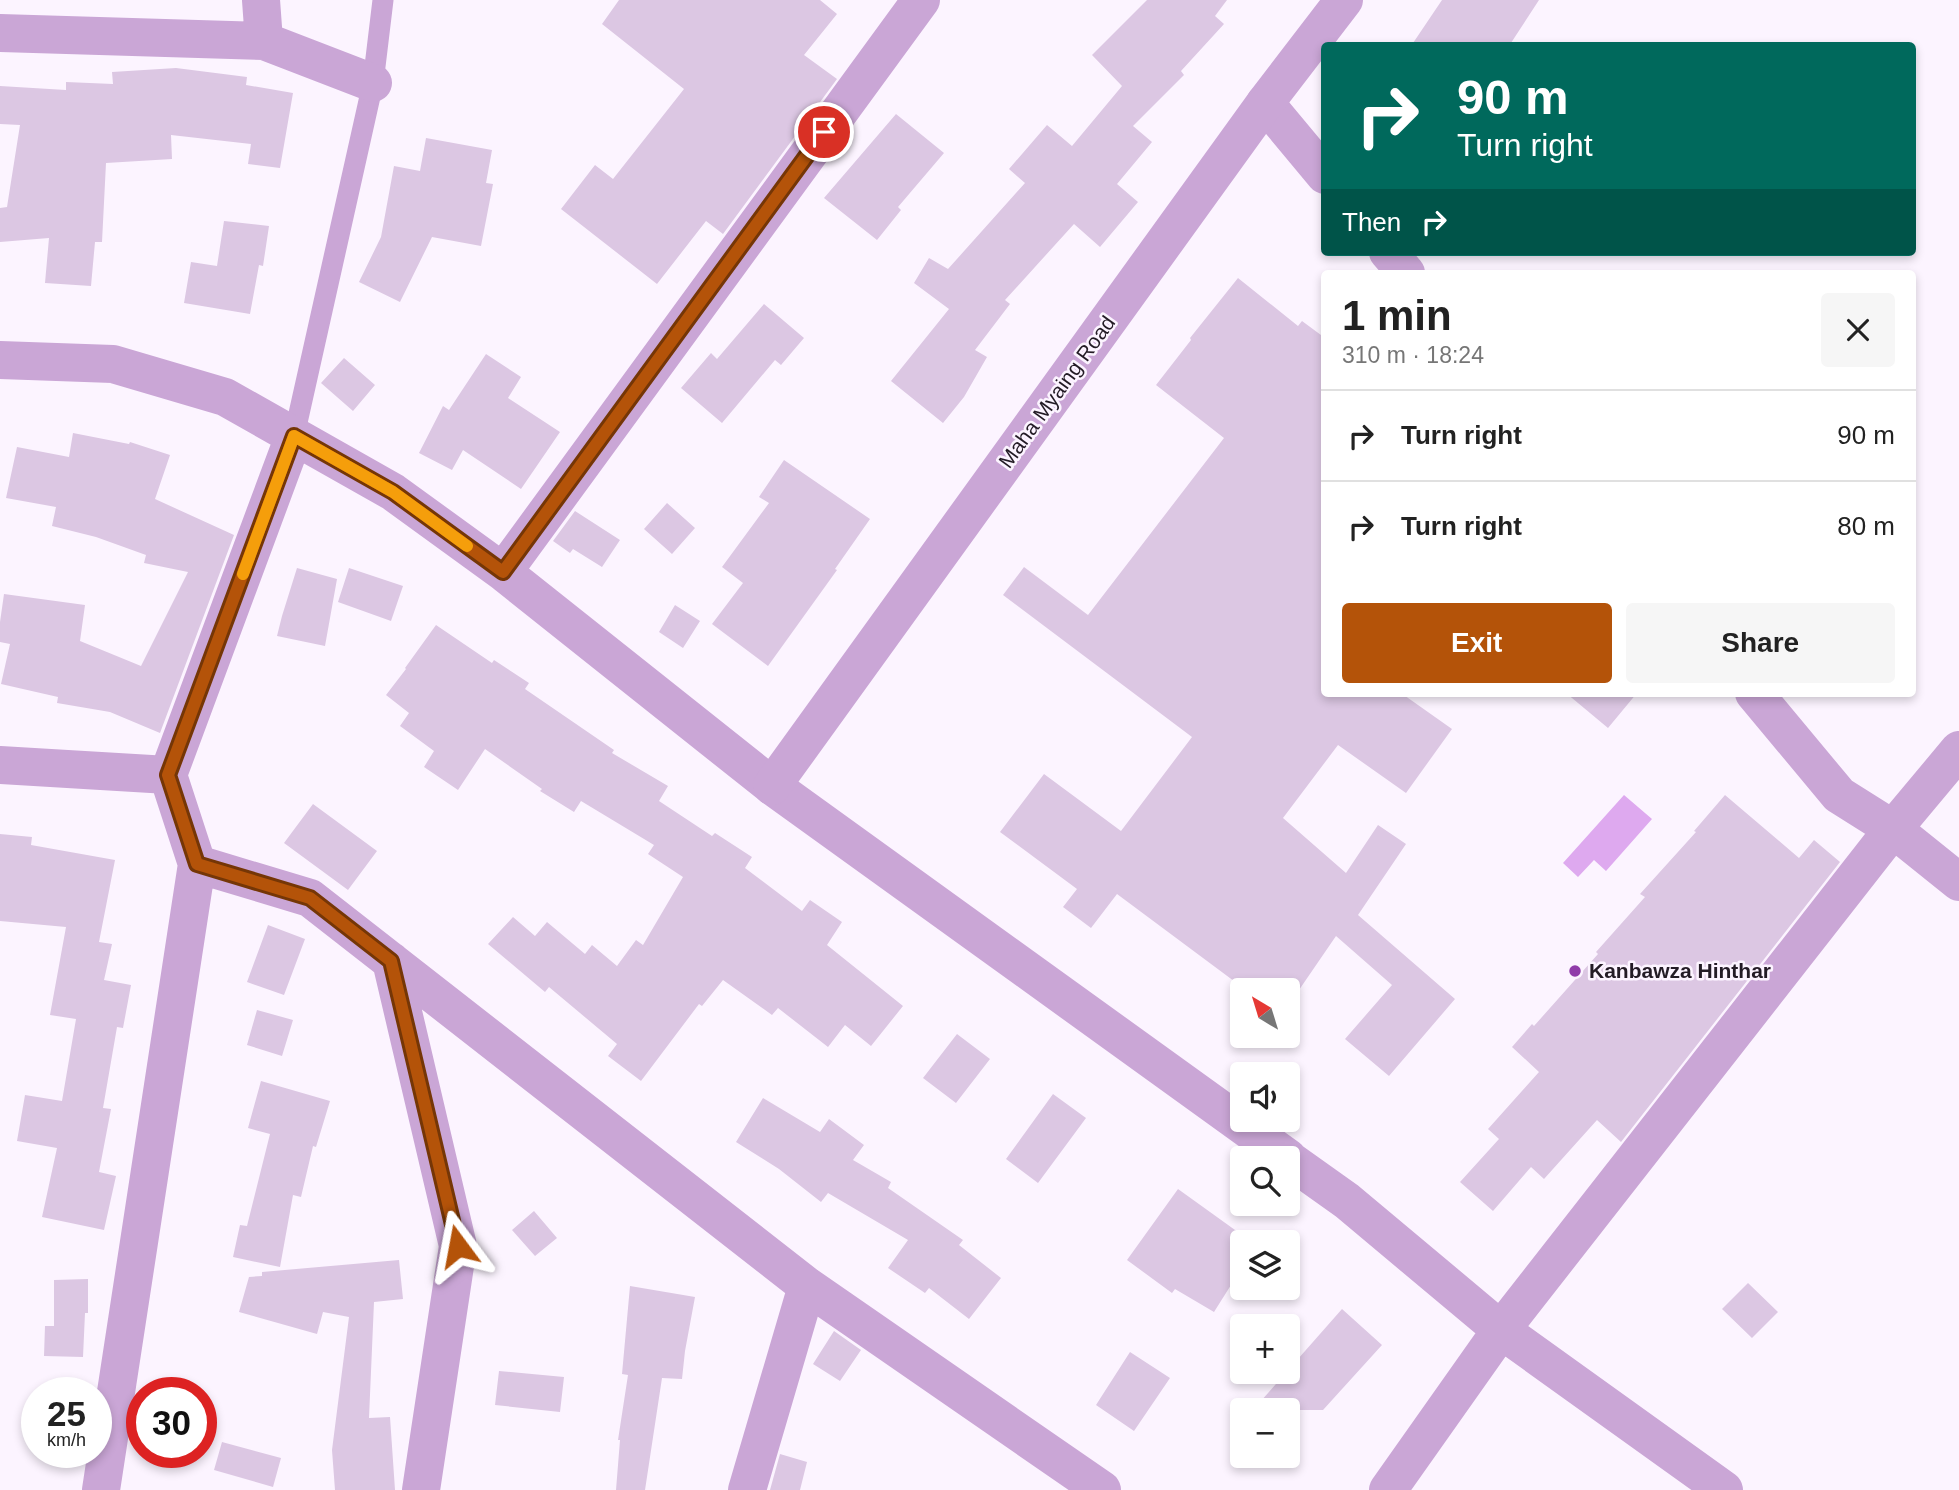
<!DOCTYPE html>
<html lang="en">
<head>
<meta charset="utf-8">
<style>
	:root { --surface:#fff; --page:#f6f6f6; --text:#222; --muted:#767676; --line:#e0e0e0; --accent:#b45309 }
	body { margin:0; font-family:Helvetica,sans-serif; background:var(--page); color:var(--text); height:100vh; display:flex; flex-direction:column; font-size:26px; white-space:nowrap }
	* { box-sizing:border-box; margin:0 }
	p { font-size:23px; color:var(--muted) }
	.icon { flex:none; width:38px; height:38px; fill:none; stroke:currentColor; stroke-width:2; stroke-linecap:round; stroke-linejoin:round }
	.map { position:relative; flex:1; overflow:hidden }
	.details { position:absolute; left:1321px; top:270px; width:595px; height:427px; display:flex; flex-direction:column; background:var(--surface); border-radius:7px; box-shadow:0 4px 10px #0003 }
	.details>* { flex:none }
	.banner { position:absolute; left:1321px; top:42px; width:595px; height:214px; border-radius:7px; box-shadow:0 4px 10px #0003; background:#00695c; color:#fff; overflow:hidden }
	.needle { width:46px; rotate:322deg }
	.fabs { position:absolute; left:1230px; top:978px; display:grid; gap:14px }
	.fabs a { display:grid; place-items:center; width:70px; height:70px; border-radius:7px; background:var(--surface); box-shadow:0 4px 10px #0003; font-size:35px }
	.speed { position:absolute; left:21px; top:1377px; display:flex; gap:14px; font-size:35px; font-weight:700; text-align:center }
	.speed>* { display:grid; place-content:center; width:91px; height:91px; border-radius:50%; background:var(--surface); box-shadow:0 4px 10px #0003; line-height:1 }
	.speed small { font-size:18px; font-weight:400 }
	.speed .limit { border:10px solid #d22; background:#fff; color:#111 }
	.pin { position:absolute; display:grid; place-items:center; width:60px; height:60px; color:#fff; margin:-30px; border:4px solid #fff; border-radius:50%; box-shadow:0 2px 7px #0007 }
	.me { position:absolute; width:77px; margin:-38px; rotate:347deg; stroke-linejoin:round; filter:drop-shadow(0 0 5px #0008) }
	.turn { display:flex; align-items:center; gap:24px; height:147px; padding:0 21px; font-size:32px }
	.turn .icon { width:91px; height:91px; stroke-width:2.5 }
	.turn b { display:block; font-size:49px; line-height:60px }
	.then { display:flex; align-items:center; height:66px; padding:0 21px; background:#0003; gap:14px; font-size:26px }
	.round { display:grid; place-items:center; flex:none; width:74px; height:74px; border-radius:7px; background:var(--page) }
	.overview { display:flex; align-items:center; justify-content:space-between; height:119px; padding:0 21px }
	h1 { font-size:42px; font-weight:700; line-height:52px }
	.cta { display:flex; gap:14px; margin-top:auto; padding:14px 21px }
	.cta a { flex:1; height:80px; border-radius:7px; background:var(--accent); color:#fff; font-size:28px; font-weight:700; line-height:80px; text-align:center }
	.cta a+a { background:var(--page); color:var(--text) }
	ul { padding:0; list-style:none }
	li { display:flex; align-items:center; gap:21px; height:91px; padding:0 21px; border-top:2px solid var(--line) }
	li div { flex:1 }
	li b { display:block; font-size:26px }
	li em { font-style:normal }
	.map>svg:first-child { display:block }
	.water { fill:#dea9ef }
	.building { fill:#dcc7e3 }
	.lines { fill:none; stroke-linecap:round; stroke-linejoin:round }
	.service { stroke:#caa6d6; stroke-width:21 }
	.minor { stroke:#caa6d6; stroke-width:38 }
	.tertiary { stroke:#caa6d6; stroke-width:38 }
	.route-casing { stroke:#753606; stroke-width:18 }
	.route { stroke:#b45309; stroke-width:12 }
	.slow { stroke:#f59e0b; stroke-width:12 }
	.poi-dot { fill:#903ba9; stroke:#fcf4ff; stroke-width:2.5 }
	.labels { text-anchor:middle; stroke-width:5; stroke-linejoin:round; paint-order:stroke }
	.street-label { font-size:21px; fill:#231b25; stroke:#fcf4ff }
	.poi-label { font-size:21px; font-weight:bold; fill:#231b25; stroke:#fcf4ff; text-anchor:start }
</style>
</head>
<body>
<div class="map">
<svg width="1959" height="1490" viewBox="0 0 1959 1490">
	<rect width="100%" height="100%" fill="#fcf4ff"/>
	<path class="water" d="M 1624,795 L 1652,819 L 1606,871 L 1594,860 L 1578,877 L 1563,863 Z"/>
	<path class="building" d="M 619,0 L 820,0 L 837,14 L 804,55 L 837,79 L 723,234 L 706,221 L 657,284 L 561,209 L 595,165 L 613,179 L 684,89 L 602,24 Z
		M 1147,0 L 1227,0 L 1215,16 L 1224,24 L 1181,71 L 1184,75 L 1133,126 L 1152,142 L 1117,184 L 1138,202 L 1100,247 L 1074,224 L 1005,300 L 1010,304 L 975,350 L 987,357 L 964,397 L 943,423 L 891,381 L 949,309 L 914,283 L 929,258 L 948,269 L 1025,183 L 1009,169 L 1047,125 L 1072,146 L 1122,86 L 1092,55 Z
		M 1442,0 L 1539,0 L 1509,46 L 1411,46 Z
		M 176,68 L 247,77 L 246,85 L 293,93 L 280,168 L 248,164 L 251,144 L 171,135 L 172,159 L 106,163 L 102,242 L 95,242 L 91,286 L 45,283 L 49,238 L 0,242 L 0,208 L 7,207 L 20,125 L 0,124 L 0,86 L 66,90 L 66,82 L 113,84 L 112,72 Z
		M 896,114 L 944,153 L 898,207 L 901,210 L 877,240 L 824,198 Z
		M 426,138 L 492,150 L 486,183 L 493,184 L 481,246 L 432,237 L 400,302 L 359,282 L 381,237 L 394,166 L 420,171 Z
		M 224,221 L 269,226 L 263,266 L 259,265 L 250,314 L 184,303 L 191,262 L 217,266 Z
		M 1238,278 L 1298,326 L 1302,321 L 1325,338 L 1325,693 L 1401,693 L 1452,729 L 1406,793 L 1338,745 L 1283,818 L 1346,873 L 1378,825 L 1406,844 L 1358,915 L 1455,999 L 1389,1076 L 1345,1039 L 1392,985 L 1336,936 L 1288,1006 L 1288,990 L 1246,990 L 1117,894 L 1091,928 L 1063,907 L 1077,889 L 1000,832 L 1044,774 L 1121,831 L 1192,737 L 1003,595 L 1024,567 L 1088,615 L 1224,438 L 1156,385 L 1191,340 L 1190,338 Z
		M 764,304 L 804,338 L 781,365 L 775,360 L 722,423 L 681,388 L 711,353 L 717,359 Z
		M 486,354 L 521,377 L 508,398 L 560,432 L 521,489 L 463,450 L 452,470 L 419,453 L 443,406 L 449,410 Z
		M 344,358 L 375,385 L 353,411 L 321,383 Z
		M 73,433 L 129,444 L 130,442 L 170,455 L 155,499 L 234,535 L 160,733 L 110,712 L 57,703 L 58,697 L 1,684 L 10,644 L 0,642 L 0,622 L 4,594 L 85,605 L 80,641 L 141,666 L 188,572 L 144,563 L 146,555 L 96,537 L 52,526 L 56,507 L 6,498 L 17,447 L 69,457 Z
		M 784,460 L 870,519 L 835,569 L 837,570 L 768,666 L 712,624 L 743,583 L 722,567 L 769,503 L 759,497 Z
		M 667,503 L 695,528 L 672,554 L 644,529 Z
		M 575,511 L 620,540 L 602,567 L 573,549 L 570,553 L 553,541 Z
		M 297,568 L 337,579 L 325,646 L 277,636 L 282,616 Z
		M 349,568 L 403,586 L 391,621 L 338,602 Z
		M 675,605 L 700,621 L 683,648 L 659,632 Z
		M 436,625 L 492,663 L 494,660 L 529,683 L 525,689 L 614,750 L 612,753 L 668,786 L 659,801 L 712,836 L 715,833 L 752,857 L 745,868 L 802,911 L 810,900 L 842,922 L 827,945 L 903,1006 L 871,1046 L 845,1025 L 828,1047 L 778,1008 L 772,1015 L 723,980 L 702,1006 L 699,1004 L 641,1081 L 608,1056 L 617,1044 L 549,987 L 545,992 L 488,944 L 513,917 L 535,936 L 547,922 L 585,954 L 592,945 L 617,966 L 636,940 L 643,945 L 683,877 L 648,854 L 654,845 L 581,801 L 574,812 L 540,791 L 542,789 L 485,749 L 458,790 L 424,767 L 434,751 L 400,726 L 409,713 L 386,695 L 406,669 L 405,668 Z
		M 1566,693 L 1637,693 L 1608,728 Z
		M 1725,795 L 1799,858 L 1814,840 L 1840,862 L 1621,1142 L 1597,1120 L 1544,1179 L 1531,1167 L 1493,1211 L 1460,1182 L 1499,1139 L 1488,1129 L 1539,1072 L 1512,1047 L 1532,1024 L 1534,1026 L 1598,954 L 1596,952 L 1645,897 L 1640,894 L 1696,832 L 1694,831 Z
		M 313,804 L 377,851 L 348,890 L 284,843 Z
		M 0,834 L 32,837 L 31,845 L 115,860 L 99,942 L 112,944 L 104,980 L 131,985 L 123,1028 L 117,1027 L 103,1108 L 111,1109 L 99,1172 L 116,1176 L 104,1230 L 42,1217 L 57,1148 L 17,1141 L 25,1095 L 62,1101 L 76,1019 L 50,1015 L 66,927 L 0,921 Z
		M 268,925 L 305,939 L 284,995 L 247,982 Z
		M 257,1010 L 293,1020 L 282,1056 L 247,1045 Z
		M 957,1034 L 990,1059 L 956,1103 L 923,1078 Z
		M 261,1081 L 330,1101 L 316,1147 L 313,1146 L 301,1197 L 293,1195 L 280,1267 L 233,1257 L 240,1225 L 247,1226 L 270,1134 L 248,1128 Z
		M 1053,1094 L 1086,1118 L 1038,1183 L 1006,1159 Z
		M 763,1098 L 820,1132 L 829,1119 L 864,1145 L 853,1160 L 891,1182 L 888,1188 L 963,1240 L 959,1245 L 1001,1278 L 969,1319 L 929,1288 L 925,1293 L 888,1268 L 908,1240 L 828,1193 L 821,1202 L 779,1169 L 736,1142 Z
		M 1178,1189 L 1242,1235 L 1242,1291 L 1231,1285 L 1214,1312 L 1175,1289 L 1172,1293 L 1127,1260 Z
		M 534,1211 L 557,1238 L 535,1256 L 512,1230 Z
		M 399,1260 L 403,1299 L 374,1302 L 369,1418 L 390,1417 L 395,1490 L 335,1490 L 332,1450 L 349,1317 L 323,1312 L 317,1334 L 239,1312 L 249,1277 L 262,1276 L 262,1272 Z
		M 88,1279 L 88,1313 L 85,1313 L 83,1357 L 44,1356 L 45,1326 L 54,1326 L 54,1280 Z
		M 1748,1283 L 1778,1312 L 1752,1338 L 1722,1309 Z
		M 630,1286 L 695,1297 L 685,1351 L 682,1379 L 662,1378 L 645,1490 L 616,1490 L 620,1440 L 618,1440 L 628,1375 L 622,1374 Z
		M 1342,1309 L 1382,1345 L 1323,1410 L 1253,1410 Z
		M 834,1331 L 861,1350 L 840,1381 L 813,1364 Z
		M 1130,1352 L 1170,1378 L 1134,1431 L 1096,1405 Z
		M 499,1371 L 564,1377 L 560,1412 L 495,1405 Z
		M 222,1442 L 281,1458 L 273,1487 L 214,1470 Z
		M 780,1454 L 807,1462 L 800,1490 L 770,1490 Z"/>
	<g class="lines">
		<path class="service" d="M 294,436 L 373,83 L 383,0"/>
		<path class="minor" d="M 0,33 L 264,41 L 261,0
			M 264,41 L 373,83
			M 1265,103 L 1325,175
			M 1388,252 L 1406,273
			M 0,360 L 113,364 L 225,397 L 393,492 L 503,572 L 772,786 L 1288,1158
			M 503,572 L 921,0
			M 1754,693 L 1839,795 L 1893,829 L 1959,882
			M 0,765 L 168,775
			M 197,864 L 310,898 L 807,1286 L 1102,1490
			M 391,961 L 458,1246 L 421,1490
			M 1288,1159 L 1347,1201 L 1501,1330 L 1724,1490
			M 101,1490 L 197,864 L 168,775 L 294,436
			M 747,1490 L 807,1286
			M 1388,1490 L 1501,1330 L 1893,829 L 1959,750"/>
		<path class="tertiary" d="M 772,786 L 1265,103 L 1344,0"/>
	</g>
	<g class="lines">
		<defs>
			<path id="route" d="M 458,1246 L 391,961 L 310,898 L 197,864 L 168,775 L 294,436 L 393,492 L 503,572 L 824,132"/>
		</defs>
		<use href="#route" class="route-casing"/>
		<use href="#route" class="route"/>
		<path class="slow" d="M 243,574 L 294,436 L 393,492 L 467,546"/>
	</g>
	<circle class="poi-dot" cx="1575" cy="971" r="7"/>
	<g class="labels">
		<g class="street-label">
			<text transform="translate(1057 392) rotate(-54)" y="7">Maha Myaing Road</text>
		</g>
		<g class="poi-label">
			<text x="1589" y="978">Kanbawza Hinthar</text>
		</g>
	</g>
</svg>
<div class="fabs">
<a><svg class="needle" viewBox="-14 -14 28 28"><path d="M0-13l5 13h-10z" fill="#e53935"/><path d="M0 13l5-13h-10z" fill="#767676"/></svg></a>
<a><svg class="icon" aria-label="sound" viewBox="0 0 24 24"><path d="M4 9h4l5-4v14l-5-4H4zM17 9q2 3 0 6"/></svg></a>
<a><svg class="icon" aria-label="search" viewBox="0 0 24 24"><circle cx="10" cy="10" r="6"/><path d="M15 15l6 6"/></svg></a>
<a><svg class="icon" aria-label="layers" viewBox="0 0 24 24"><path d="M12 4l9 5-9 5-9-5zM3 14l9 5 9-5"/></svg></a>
<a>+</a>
<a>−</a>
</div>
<div class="speed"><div>25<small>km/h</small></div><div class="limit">30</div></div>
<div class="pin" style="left:824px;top:132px;background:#d93025"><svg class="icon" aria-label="arrive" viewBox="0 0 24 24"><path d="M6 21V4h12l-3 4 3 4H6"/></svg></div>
<svg class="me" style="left:458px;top:1246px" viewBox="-20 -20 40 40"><path d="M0-17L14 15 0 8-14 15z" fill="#b45309" stroke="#fff" stroke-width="4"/></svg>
<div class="banner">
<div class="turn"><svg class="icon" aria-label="right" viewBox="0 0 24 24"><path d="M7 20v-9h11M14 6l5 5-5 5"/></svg><div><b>90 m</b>Turn right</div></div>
<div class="then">Then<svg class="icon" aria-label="right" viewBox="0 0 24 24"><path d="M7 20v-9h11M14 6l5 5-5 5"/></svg></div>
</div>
<section class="details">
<div class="overview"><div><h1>1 min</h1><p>310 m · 18:24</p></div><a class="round"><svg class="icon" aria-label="close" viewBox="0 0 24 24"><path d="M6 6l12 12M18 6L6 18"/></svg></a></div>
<ul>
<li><svg class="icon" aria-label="right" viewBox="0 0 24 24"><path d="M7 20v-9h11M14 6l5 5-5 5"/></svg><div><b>Turn right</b></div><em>90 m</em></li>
<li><svg class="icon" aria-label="right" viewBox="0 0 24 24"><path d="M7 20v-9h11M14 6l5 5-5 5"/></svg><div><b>Turn right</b></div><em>80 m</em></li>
</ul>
<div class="cta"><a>Exit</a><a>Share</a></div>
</section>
</div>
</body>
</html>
